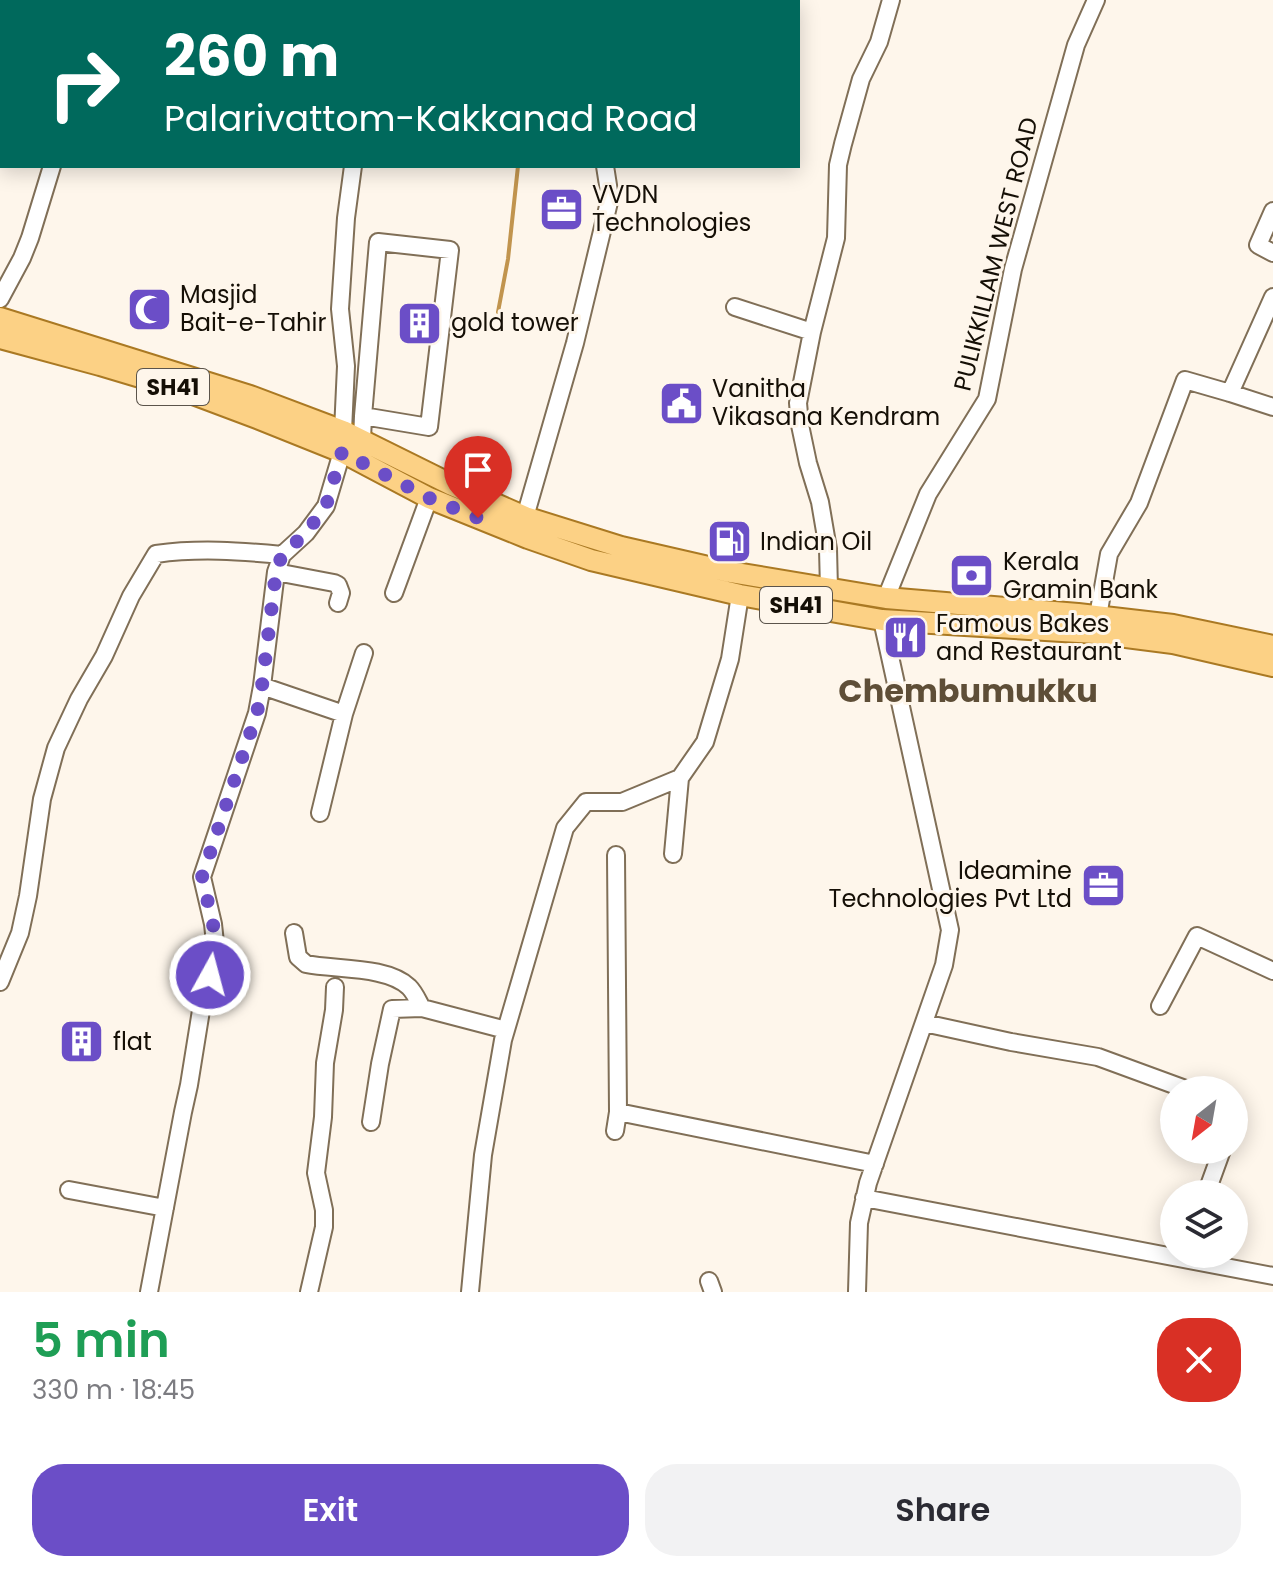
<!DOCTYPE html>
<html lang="en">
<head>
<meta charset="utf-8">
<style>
	:root { --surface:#fff; --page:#f2f2f3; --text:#2b2b33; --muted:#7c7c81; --accent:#6b4ec7 }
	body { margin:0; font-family:Poppins,sans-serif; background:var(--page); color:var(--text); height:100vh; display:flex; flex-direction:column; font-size:30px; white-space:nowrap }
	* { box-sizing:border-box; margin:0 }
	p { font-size:26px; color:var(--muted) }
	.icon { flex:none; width:44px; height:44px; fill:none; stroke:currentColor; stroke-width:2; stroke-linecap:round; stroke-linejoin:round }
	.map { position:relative; height:1292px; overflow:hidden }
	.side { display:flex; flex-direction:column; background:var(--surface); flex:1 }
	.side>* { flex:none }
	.guide { position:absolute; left:0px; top:0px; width:800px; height:168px; box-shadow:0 4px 20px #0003; background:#00695c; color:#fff; overflow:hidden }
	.needle { width:52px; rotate:211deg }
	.buttons { position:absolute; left:1160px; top:1076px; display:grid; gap:16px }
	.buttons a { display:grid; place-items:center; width:88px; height:88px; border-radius:50%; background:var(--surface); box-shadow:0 4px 20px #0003; font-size:40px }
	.pin { position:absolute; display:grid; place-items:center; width:68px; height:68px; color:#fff; margin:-82px -34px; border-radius:50% 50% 50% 0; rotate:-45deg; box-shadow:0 0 8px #0007 }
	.pin .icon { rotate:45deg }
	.me { position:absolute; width:88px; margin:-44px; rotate:7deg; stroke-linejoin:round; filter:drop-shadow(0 0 6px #0008) }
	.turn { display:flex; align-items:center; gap:28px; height:168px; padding:0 32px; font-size:36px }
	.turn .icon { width:104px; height:104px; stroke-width:2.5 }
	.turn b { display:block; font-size:56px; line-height:68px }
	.round { display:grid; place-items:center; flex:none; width:84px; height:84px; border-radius:32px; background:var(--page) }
	.summary { display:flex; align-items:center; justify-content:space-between; height:136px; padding:0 32px }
	h1 { font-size:48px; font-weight:600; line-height:60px; color:#1e9e55 }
	.action { display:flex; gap:16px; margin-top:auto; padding:16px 32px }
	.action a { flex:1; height:92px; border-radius:32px; background:var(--accent); color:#fff; font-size:32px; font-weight:600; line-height:92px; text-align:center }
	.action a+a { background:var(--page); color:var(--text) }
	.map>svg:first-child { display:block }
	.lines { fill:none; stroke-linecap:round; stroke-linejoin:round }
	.stream { stroke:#c1944e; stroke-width:4 }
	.minor-casing { stroke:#806f57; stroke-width:20 }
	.major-casing { stroke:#aa7923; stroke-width:24 }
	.minor { stroke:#fff; stroke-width:16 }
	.major { stroke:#fcd185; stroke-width:20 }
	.route { stroke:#6b4ec7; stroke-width:14; stroke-dasharray:0 25.2 }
	.labels { text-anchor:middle; stroke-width:6; stroke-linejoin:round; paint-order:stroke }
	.shield { fill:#fef6eb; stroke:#5b544b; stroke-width:2 }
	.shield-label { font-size:22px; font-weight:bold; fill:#150f06 }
	.poi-label { font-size:24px; fill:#150f06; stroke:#fef6eb; text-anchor:start }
	.street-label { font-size:24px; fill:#150f06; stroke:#fef6eb }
	.district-label { font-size:32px; font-weight:bold; fill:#5e4e37; stroke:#fef6eb }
</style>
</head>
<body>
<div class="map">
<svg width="1273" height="1292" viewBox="0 0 1273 1292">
	<rect width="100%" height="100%" fill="#fef6eb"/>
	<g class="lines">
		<path class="stream" d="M 561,2 L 562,0
			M 498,312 L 508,259 L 518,166"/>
		<defs>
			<path id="minor" d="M 161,0 L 165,2
				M 118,2 L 119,0
				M 269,2 L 270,0
				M 402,2 L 403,0
				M 621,2 L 621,0
				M 0,55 L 2,55
				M 0,151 L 2,152
				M 1273,211 L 1258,245 L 1273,253
				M 1273,297 L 1230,393 L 1273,407
				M 0,299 L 22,258 L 30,238 L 52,166
				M 735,307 L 812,332
				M 343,431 L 346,366 L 340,309 L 346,218 L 353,166
				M 362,440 L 363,416 L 378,242 L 450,250 L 429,427 L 363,416
				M 525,517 L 575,343 L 610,198 L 605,166
				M 276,572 L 334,583 L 338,585 L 341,593 L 338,603
				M 829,589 L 828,549 L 820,502 L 808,463 L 800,425 L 798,403 L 812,332 L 836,238 L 838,165 L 843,144 L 861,79 L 879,42 L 891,0
				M 394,593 L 429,498
				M 886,598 L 928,494 L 987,399 L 1013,269 L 1076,45 L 1096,0
				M 1098,616 L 1109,554 L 1139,503 L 1185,380 L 1230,393
				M 262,686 L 344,714
				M 320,813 L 344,714 L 364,653
				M 673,854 L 680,778
				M 294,933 L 298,957 L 306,964 C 336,970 387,966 409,987 C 415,993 418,1001 422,1008
				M 0,982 L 20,933 L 28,896 L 42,799 L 56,748 L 79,699 L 104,656 L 131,596 L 156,554 C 199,548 239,551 282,555
				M 1160,1006 L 1197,936 L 1273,971
				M 924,1023 L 1011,1042 L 1098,1057 L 1188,1090
				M 1234,1111 L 1234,1113
				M 618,1112 L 875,1164
				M 371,1122 L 380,1064 L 392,1009 L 422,1008 L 506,1030
				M 615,1131 L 618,1112 L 616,855
				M 1210,1183 L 1222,1150
				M 69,1190 L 165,1208
				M 864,1198 L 1273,1276
				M 709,1281 L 713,1292
				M 149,1292 L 183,1112 L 189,1085 L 203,998 L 216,952 L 213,924 L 202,877 L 257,713 L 262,686 L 276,572 L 282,555 L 306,533 L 326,506 L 342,452
				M 309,1292 L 324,1227 L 324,1210 L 316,1173 L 323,1117 L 325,1063 L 334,1010 L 335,987
				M 470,1292 L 483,1155 L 503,1040 L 565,828 L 586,802 L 622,802 L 680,778 L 705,742 L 730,659 L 740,595
				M 857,1292 L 859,1223 L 868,1183 L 944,965 L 950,930 L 882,620"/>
			<path id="major" d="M 0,318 L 250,396 L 343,431 L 450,484 L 525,517 L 621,547 L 730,572 L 886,598 L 1078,614 L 1173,625 L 1273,646
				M 0,338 L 100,365 L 177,388 L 257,418 L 342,452 L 429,498 L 528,538 L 591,560 L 740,595 L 882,620 L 1095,633 L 1173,643 L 1273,666"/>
		</defs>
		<use href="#minor" class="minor-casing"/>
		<use href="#major" class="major-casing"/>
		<use href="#minor" class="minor"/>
		<use href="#major" class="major"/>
	</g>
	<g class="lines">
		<path class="route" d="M 210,975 L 216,952 L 213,924 L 202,877 L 257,713 L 262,686 L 276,572 L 282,555 L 306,533 L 326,506 L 342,452 L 429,498 L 478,518"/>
	</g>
	<defs>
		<symbol id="office-square" viewBox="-11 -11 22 22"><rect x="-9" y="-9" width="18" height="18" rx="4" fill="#6b4ec7" stroke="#fef6eb"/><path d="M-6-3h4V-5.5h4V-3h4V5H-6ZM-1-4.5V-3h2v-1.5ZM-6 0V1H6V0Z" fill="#fff"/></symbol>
		<symbol id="mosque-square" viewBox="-11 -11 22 22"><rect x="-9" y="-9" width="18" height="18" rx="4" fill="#6b4ec7" stroke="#fef6eb"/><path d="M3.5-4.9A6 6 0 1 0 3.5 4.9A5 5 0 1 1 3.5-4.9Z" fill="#fff"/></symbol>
		<symbol id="building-square" viewBox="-11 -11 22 22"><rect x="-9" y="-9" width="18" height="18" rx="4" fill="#6b4ec7" stroke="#fef6eb"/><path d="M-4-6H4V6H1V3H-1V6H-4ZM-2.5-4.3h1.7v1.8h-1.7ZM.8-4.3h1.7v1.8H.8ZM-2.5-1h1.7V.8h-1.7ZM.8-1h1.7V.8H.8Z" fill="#fff"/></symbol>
		<symbol id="civic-square" viewBox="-11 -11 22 22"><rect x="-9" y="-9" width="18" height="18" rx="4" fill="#6b4ec7" stroke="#fef6eb"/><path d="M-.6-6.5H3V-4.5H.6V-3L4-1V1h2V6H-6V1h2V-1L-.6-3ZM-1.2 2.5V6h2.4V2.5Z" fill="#fff"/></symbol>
		<symbol id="fuel-square" viewBox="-11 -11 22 22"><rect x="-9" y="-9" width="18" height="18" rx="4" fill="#6b4ec7" stroke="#fef6eb"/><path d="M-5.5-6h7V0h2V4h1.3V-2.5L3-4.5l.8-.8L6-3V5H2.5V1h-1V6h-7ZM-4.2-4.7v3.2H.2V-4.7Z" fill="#fff"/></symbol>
		<symbol id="bank-square" viewBox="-11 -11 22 22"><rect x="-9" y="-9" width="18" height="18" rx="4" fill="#6b4ec7" stroke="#fef6eb"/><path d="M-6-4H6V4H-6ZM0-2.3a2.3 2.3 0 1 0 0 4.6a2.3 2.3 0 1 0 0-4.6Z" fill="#fff"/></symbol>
		<symbol id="restaurant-square" viewBox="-11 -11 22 22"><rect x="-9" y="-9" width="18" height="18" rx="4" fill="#6b4ec7" stroke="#fef6eb"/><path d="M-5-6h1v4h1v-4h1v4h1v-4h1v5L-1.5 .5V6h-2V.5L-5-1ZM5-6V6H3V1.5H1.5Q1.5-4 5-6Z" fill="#fff"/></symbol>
	</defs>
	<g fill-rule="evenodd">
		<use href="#office-square" x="536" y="184" width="51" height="51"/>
		<use href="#mosque-square" x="124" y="284" width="51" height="51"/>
		<use href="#building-square" x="394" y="298" width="51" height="51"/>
		<use href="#civic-square" x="656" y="378" width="51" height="51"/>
		<use href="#fuel-square" x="704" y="516" width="51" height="51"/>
		<use href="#bank-square" x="946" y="550" width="51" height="51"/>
		<use href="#restaurant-square" x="880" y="612" width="51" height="51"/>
		<use href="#office-square" x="1078" y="860" width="51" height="51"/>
		<use href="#building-square" x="56" y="1016" width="51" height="51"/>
	</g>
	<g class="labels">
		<g class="shield">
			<rect x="137" y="369" width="72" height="36" rx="6"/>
			<rect x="760" y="587" width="72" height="36" rx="6"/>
		</g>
		<g class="shield-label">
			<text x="173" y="395">SH41</text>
			<text x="796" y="613">SH41</text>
		</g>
		<g class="poi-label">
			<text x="592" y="203">VVDN<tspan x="592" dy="28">Technologies</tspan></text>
			<text x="180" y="303">Masjid<tspan x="180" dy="28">Bait-e-Tahir</tspan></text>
			<text x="451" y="331">gold tower</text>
			<text x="712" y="397">Vanitha<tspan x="712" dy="28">Vikasana Kendram</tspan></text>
			<text x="760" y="550">Indian Oil</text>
			<text x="1003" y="570">Kerala<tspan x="1003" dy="28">Gramin Bank</tspan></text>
			<text x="936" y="632">Famous Bakes<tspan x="936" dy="28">and Restaurant</tspan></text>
			<text x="1072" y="879" text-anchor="end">Ideamine<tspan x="1072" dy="28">Technologies Pvt Ltd</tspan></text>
			<text x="113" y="1050">flat</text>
		</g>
		<g class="street-label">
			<text transform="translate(996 254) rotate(-76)" y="8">PULIKKILLAM WEST ROAD</text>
		</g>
		<g class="district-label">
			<text x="968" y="702">Chembumukku</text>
		</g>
	</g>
</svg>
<div class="buttons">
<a><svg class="needle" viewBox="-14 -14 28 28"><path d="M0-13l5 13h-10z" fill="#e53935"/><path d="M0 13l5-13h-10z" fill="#7c7c81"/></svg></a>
<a><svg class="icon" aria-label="layers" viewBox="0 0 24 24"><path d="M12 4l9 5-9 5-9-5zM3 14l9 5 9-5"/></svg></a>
</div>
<div class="pin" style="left:478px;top:518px;background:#d93025"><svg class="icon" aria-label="arrive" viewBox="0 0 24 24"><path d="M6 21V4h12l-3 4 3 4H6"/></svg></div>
<svg class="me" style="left:210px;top:975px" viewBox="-20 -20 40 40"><circle r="17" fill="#6b4ec7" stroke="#fff" stroke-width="3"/><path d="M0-11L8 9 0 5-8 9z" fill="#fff"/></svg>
<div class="guide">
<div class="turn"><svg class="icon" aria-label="right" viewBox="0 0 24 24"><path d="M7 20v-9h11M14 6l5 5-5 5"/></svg><div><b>260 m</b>Palarivattom-Kakkanad Road</div></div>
</div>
</div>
<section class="side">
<div class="summary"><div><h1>5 min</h1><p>330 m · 18:45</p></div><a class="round" style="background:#d93025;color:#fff"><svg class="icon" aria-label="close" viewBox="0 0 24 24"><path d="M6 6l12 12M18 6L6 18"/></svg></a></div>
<div class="action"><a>Exit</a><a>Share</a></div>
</section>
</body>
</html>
